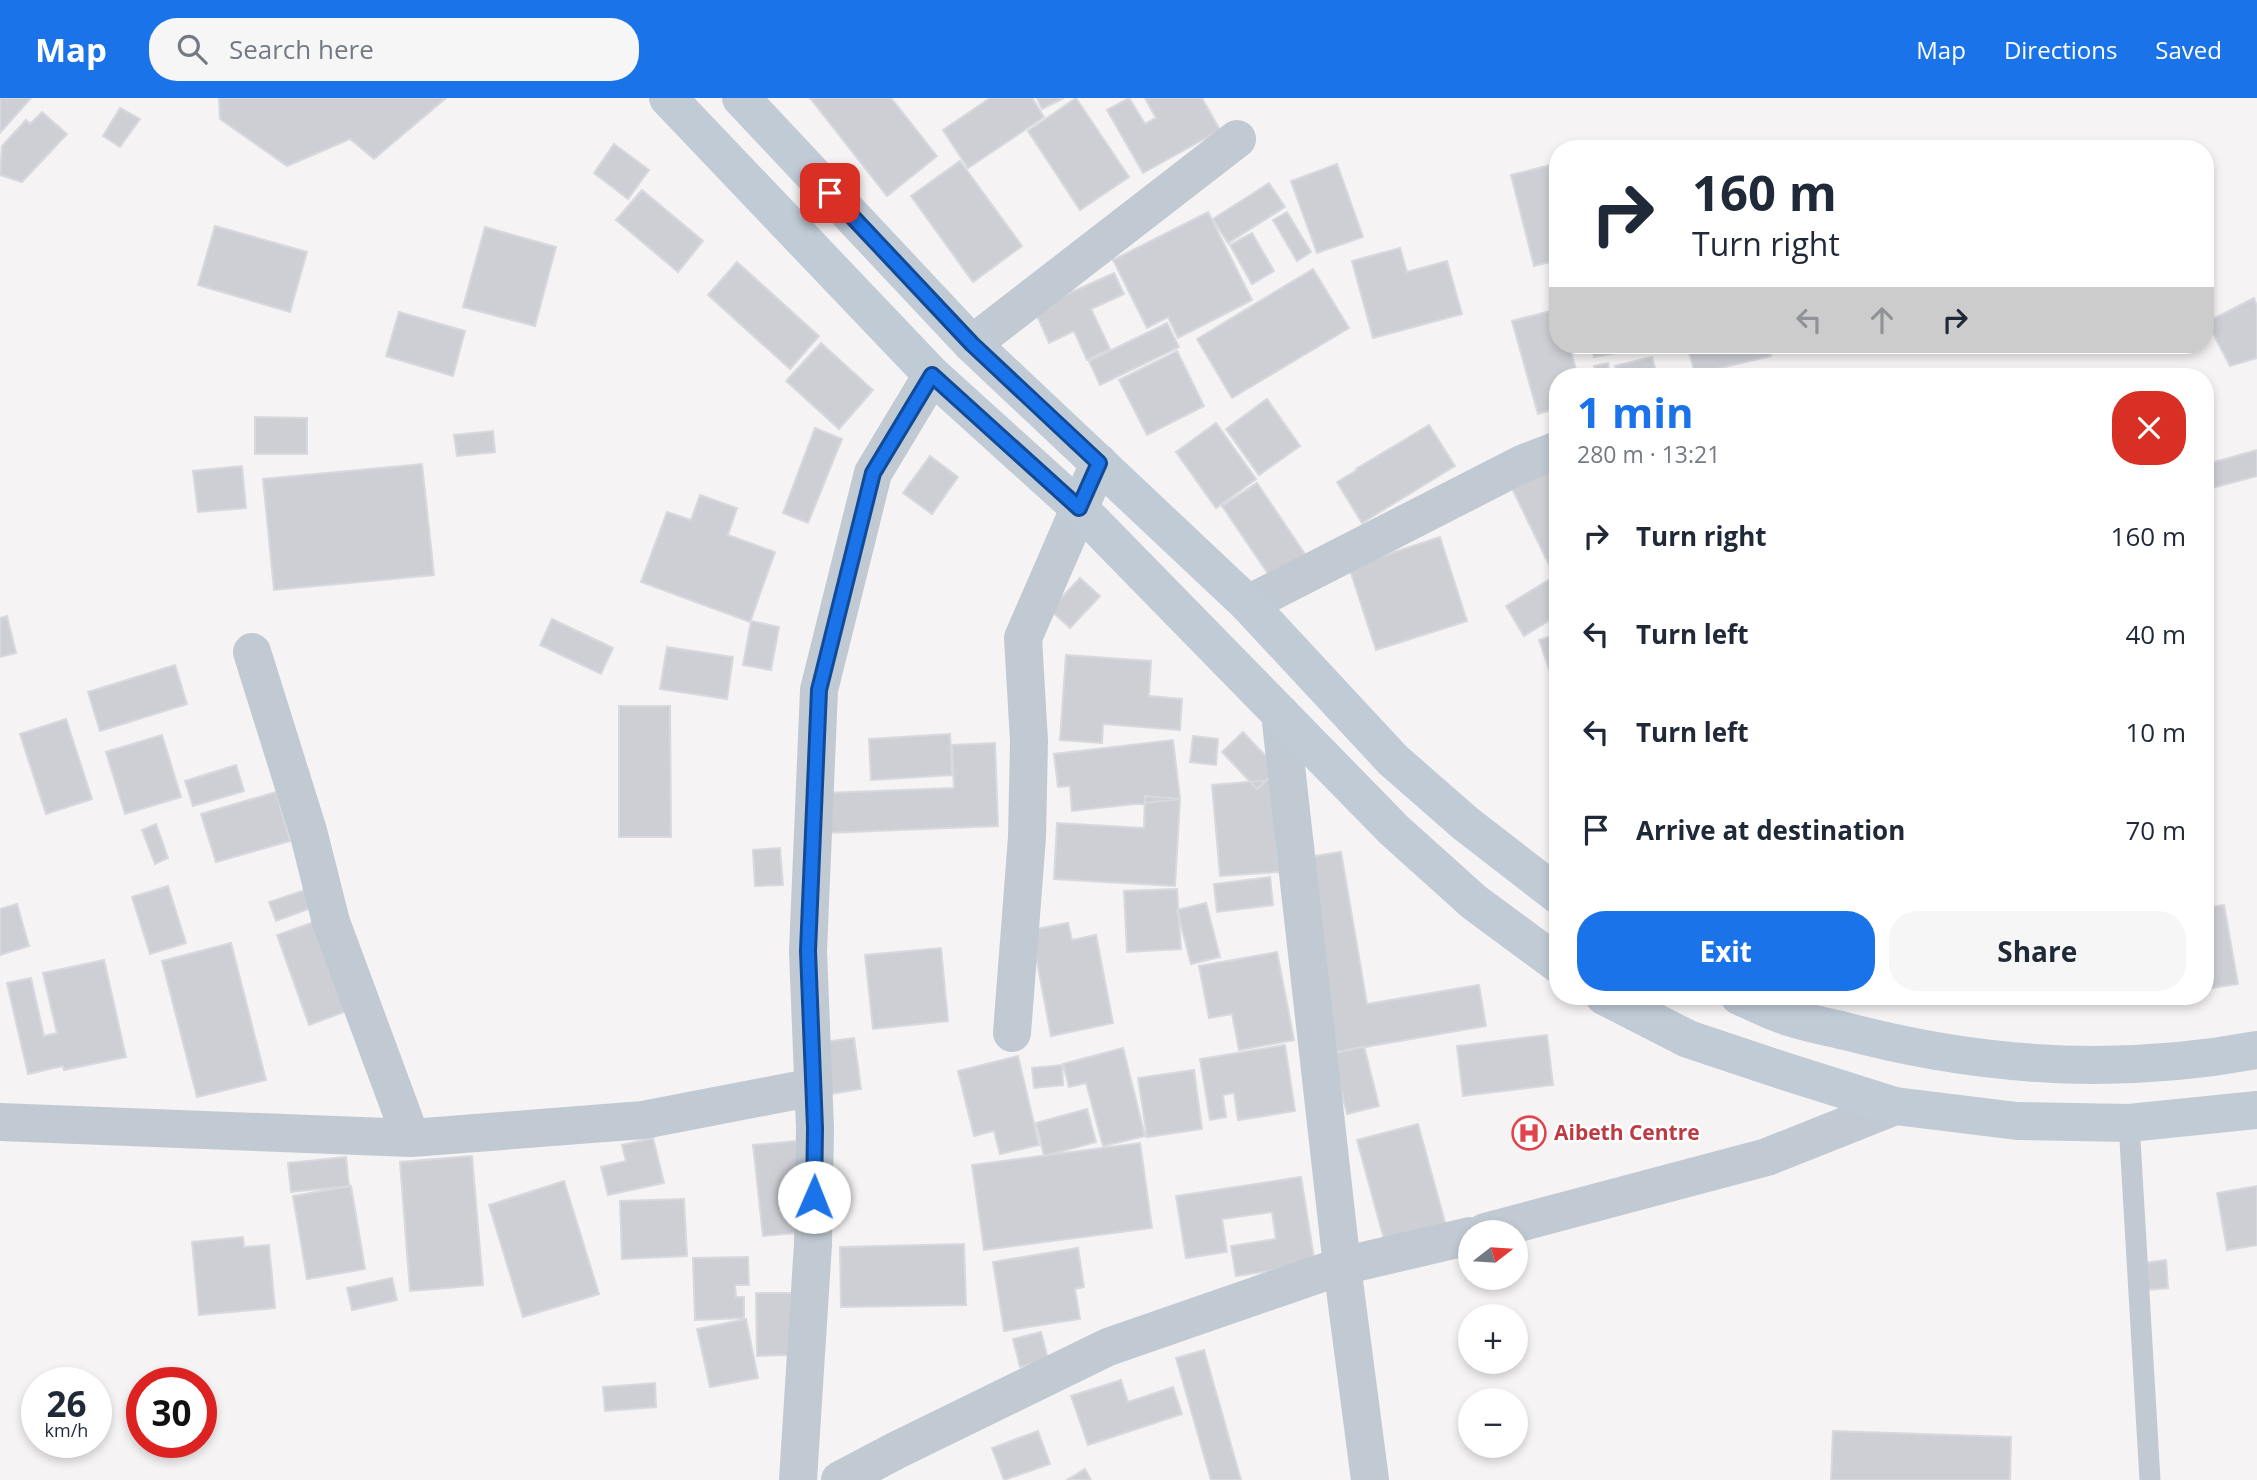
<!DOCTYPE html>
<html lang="en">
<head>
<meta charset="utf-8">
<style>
	:root { --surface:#fff; --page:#f6f6f7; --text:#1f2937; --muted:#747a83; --accent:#1a73e8 }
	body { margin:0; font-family:"Open Sans",sans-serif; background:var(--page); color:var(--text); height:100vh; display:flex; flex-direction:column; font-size:26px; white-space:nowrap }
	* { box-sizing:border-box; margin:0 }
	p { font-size:23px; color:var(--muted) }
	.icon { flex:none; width:38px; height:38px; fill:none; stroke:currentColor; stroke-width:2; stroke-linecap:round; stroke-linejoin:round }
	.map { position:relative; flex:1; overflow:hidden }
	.sheet { position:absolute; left:1549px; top:270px; width:665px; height:637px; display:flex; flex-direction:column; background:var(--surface); border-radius:28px; box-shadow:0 4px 10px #0003 }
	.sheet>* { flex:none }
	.hud { position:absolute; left:1549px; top:42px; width:665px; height:214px; border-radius:28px; box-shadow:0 4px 10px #0003; background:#fff; color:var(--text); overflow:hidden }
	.needle { width:46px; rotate:73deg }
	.buttons { position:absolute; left:1458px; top:1122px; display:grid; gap:14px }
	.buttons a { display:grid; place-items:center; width:70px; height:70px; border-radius:50%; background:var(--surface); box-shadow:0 4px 10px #0003; font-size:35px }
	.speed { position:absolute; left:21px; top:1269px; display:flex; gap:14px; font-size:35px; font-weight:700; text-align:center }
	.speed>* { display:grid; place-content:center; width:91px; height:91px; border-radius:50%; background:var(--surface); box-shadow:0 4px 10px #0003; line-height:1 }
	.speed small { font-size:18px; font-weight:400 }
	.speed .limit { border:10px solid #d22; background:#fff; color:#111 }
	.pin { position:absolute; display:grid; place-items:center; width:60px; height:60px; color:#fff; margin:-30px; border-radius:14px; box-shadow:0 4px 10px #0006 }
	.me { position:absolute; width:77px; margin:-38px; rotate:1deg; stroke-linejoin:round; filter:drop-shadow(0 0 5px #0008) }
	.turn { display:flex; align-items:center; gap:24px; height:147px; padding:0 28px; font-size:32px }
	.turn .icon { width:91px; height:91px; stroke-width:2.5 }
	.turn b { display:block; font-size:49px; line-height:60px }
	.lanes { display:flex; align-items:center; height:66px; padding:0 28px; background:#0003; justify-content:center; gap:35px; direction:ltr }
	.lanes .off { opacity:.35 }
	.round { display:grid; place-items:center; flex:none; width:74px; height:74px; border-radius:28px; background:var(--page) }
	.headline { display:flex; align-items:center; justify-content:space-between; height:119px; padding:0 28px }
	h1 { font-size:42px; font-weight:700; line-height:52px; color:var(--accent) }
	.cta { display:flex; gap:14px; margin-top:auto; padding:14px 28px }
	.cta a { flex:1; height:80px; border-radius:28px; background:var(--accent); color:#fff; font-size:28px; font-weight:700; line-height:80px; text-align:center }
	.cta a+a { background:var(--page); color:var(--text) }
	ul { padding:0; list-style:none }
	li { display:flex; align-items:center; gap:21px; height:98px; padding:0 28px }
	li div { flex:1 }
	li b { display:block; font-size:26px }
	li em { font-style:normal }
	header { display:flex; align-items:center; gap:42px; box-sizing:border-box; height:98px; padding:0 35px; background:var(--accent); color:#fff }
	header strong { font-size:33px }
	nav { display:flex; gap:38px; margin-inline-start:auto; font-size:24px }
	.search { width:490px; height:63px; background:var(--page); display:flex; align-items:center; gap:18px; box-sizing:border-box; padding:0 24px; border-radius:28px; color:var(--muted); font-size:26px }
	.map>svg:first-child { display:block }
	.building { fill:#cdcfd5; stroke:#d7d9de; stroke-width:2 }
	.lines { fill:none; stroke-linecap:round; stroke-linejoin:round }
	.service { stroke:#c1cad2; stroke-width:21 }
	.minor { stroke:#c1cad2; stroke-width:38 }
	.secondary { stroke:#c1cbd6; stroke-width:38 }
	.route-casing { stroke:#114b97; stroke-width:18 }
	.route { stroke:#1a73e8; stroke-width:12 }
	.labels { text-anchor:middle; stroke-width:5; stroke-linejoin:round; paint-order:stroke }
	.health-label { font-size:21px; font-weight:bold; fill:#be3a42; stroke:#fff; text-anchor:start }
</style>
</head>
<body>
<header>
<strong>Map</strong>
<div class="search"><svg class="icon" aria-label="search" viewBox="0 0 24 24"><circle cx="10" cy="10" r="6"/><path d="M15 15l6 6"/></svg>Search here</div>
<nav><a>Map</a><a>Directions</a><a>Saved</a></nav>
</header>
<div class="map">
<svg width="2257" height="1382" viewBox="0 0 2257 1382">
	<rect width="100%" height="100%" fill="#f5f3f3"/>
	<path class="building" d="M 0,0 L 31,0 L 0,35 Z
		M 219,0 L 446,0 L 374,61 L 350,41 L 287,68 L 220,21 Z
		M 810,0 L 891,0 L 937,58 L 887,98 Z
		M 990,0 L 1032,0 L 1044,19 L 968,70 L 943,32 Z
		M 1037,0 L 1064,0 L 1042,11 Z
		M 1076,0 L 1129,79 L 1080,112 L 1028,33 Z
		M 1129,0 L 1145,26 L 1156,20 L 1145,0 L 1202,0 L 1220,32 L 1143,75 L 1107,12 Z
		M 120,10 L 140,21 L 120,49 L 103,38 Z
		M 42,14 L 67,36 L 22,84 L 0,77 L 2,48 L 26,22 L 30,26 Z
		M 614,46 L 649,72 L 628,101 L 594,75 Z
		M 960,63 L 1022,148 L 973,184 L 911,98 Z
		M 1558,65 L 1558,162 L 1534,168 L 1511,77 Z
		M 1337,66 L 1363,139 L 1317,155 L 1291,83 Z
		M 1269,85 L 1285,109 L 1228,145 L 1213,121 Z
		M 642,92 L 703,143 L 678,174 L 616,122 Z
		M 1208,114 L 1252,202 L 1178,240 L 1168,219 L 1147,230 L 1113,162 Z
		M 1287,114 L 1311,154 L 1297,163 L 1273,122 Z
		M 215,128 L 307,154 L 290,214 L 198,187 Z
		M 485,129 L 556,149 L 535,228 L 463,209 Z
		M 1252,135 L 1274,173 L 1252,186 L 1230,147 Z
		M 1400,150 L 1407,174 L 1447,163 L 1462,216 L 1373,240 L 1352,163 Z
		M 737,164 L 819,238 L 790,271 L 708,197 Z
		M 1313,171 L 1349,230 L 1232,300 L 1197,241 Z
		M 1114,175 L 1124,196 L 1091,211 L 1110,251 L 1087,262 L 1074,233 L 1049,245 L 1034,211 Z
		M 2254,200 L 2257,209 L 2257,260 L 2230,268 L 2207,224 Z
		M 1558,211 L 1558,247 L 1569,247 L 1578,278 L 1558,278 L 1558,310 L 1538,316 L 1512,223 Z
		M 399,214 L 465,233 L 453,278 L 386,258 Z
		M 1167,225 L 1179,249 L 1100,287 L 1089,263 Z
		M 821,245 L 873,292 L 839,331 L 786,283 Z
		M 1592,247 L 1658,247 L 1594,259 Z
		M 1687,247 L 1729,247 L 1730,251 L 1747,247 L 1768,247 L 1771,258 L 1695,276 Z
		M 1177,253 L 1204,308 L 1147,337 L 1119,282 Z
		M 1652,259 L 1657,278 L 1618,278 L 1615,268 Z
		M 1608,265 L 1610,278 L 1596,278 L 1594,268 Z
		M 1267,301 L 1300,348 L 1259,377 L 1226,331 Z
		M 255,319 L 307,320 L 307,356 L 255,356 Z
		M 1216,325 L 1256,381 L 1216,410 L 1176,354 Z
		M 1429,327 L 1455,368 L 1362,425 L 1337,384 L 1357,372 L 1356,371 Z
		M 815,330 L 842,341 L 808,425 L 783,415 Z
		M 493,333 L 495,354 L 457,358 L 454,337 Z
		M 2205,338 L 2207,338 L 2214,364 L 2257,352 L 2257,378 L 2205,392 Z
		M 930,358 L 958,379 L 932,416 L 903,395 Z
		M 422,366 L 434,477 L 274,492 L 263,381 Z
		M 1546,367 L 1555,386 L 1558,385 L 1558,465 L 1550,469 L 1509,384 Z
		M 242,368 L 246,410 L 198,414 L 193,373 Z
		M 1257,385 L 1305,456 L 1271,480 L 1222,408 Z
		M 700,397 L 737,410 L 728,437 L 775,454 L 750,524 L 641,484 L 667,414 L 691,422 Z
		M 1440,439 L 1467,523 L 1376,552 L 1349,469 Z
		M 1558,476 L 1558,517 L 1524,538 L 1506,508 Z
		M 1080,480 L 1100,498 L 1070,530 L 1050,512 Z
		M 7,518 L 16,555 L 0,559 L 0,520 Z
		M 552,521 L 613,550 L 601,576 L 540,547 Z
		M 751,523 L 779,529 L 771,572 L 743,567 Z
		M 1558,536 L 1558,575 L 1551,577 L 1539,542 Z
		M 667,549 L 733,559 L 727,601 L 660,591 Z
		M 1066,557 L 1151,563 L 1149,598 L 1182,601 L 1180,632 L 1103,626 L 1102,645 L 1060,642 Z
		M 175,567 L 187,606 L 100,633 L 88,594 Z
		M 619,608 L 670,608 L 671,739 L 619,739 Z
		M 66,621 L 92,701 L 46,716 L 20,636 Z
		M 1243,634 L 1278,671 L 1257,691 L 1222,654 Z
		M 950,636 L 952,677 L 871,682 L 869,641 Z
		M 162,637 L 181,699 L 125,716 L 106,654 Z
		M 1193,638 L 1218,641 L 1216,667 L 1190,664 Z
		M 1173,642 L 1180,701 L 1072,713 L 1070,688 L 1058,689 L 1054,656 Z
		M 995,645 L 998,728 L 826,735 L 824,695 L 954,690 L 952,647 Z
		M 236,667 L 244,693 L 193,708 L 185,683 Z
		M 1271,682 L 1279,774 L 1220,778 L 1212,687 Z
		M 276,694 L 290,743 L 216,764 L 201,716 Z
		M 1145,698 L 1180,701 L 1175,788 L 1054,781 L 1057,725 L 1144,730 Z
		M 156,726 L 168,760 L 155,766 L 142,732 Z
		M 780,750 L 783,787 L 755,788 L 753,752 Z
		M 1341,754 L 1367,906 L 1479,887 L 1486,928 L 1336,954 L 1302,760 Z
		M 1270,779 L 1273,807 L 1217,814 L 1214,786 Z
		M 168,788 L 186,845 L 150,856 L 132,799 Z
		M 1177,791 L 1181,851 L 1127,854 L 1124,793 Z
		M 305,792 L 311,810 L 276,823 L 269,804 Z
		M 1206,805 L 1220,859 L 1191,866 L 1177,812 Z
		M 17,806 L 29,848 L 0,857 L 0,811 Z
		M 2224,807 L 2238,886 L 2205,891 L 2205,810 Z
		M 314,824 L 347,913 L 309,927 L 277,837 Z
		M 1068,825 L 1072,842 L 1096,837 L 1113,925 L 1051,938 L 1031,832 Z
		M 231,845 L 266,982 L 197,999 L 162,863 Z
		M 941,850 L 948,923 L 873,931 L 865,857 Z
		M 1277,854 L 1294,942 L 1239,952 L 1232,916 L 1209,920 L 1199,868 Z
		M 104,862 L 126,959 L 64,972 L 63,968 L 28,976 L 7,885 L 31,880 L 44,938 L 57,935 L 43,875 Z
		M 1547,937 L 1553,987 L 1463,998 L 1457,948 Z
		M 854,940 L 861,991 L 830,996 L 823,944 Z
		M 1285,947 L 1295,1013 L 1238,1022 L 1234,995 L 1223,997 L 1226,1019 L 1210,1022 L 1200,961 Z
		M 1364,948 L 1379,1008 L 1347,1016 L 1332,956 Z
		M 1123,950 L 1145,1038 L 1103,1048 L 1086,985 L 1069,989 L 1063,966 Z
		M 1018,958 L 1039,1047 L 1000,1056 L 994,1033 L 974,1038 L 958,973 Z
		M 1062,967 L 1063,987 L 1034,990 L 1032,970 Z
		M 1194,972 L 1202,1031 L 1147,1039 L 1138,980 Z
		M 1087,1011 L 1096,1044 L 1044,1058 L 1036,1025 Z
		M 1418,1026 L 1446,1128 L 1385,1145 L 1357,1042 Z
		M 653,1040 L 664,1085 L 608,1097 L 601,1069 L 626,1063 L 622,1047 Z
		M 796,1043 L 806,1134 L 763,1138 L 753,1047 Z
		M 1140,1045 L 1152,1130 L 984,1152 L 972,1067 Z
		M 472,1058 L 483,1187 L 410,1193 L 400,1064 Z
		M 346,1059 L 349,1088 L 291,1094 L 288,1065 Z
		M 1301,1079 L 1315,1166 L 1236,1178 L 1231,1148 L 1276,1141 L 1272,1114 L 1222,1121 L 1227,1154 L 1186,1160 L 1176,1098 Z
		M 564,1083 L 599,1196 L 523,1219 L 489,1107 Z
		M 351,1088 L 365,1171 L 307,1181 L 293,1098 Z
		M 2257,1088 L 2257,1147 L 2227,1152 L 2217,1095 Z
		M 684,1101 L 687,1158 L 622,1161 L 620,1103 Z
		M 243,1139 L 244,1149 L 269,1147 L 275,1210 L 199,1217 L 192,1144 Z
		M 964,1146 L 966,1207 L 841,1209 L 840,1149 Z
		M 1078,1150 L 1084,1189 L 1075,1191 L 1080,1221 L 1004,1233 L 993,1164 Z
		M 748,1159 L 749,1187 L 735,1187 L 736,1199 L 744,1199 L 744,1220 L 695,1222 L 693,1160 Z
		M 2166,1162 L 2168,1190 L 2147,1192 L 2144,1165 Z
		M 392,1180 L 397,1202 L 352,1212 L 347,1190 Z
		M 756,1195 L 791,1195 L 791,1257 L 757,1258 Z
		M 746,1221 L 758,1280 L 710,1289 L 697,1231 Z
		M 1041,1234 L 1048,1261 L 1020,1269 L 1013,1241 Z
		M 1204,1252 L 1241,1382 L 1211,1382 L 1176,1260 Z
		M 1121,1282 L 1128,1304 L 1173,1289 L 1182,1316 L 1088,1347 L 1071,1298 Z
		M 655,1285 L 656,1309 L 605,1313 L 603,1289 Z
		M 1038,1333 L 1050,1366 L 1004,1382 L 992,1350 Z
		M 1833,1333 L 2011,1339 L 2010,1382 L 1831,1382 Z
		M 1085,1371 L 1091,1382 L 1067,1382 Z"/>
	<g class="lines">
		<path class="service" d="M 2129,1025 L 2150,1382"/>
		<path class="minor" d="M 972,246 L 1237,41
			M 1248,506 L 1524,365 L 1558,352
			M 252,554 L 308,733 L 331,824 L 411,1040
			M 1280,615 L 1342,1168 L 1370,1382
			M 1012,935 L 1027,739 L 1029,643 L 1023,540 L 1099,365
			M 0,1024 L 411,1040 L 643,1022 L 814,989
			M 1485,1134 L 1767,1059 L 1895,1008
			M 798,1382 L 813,1146 L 815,1030 L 808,853 L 819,592 L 873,375 L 932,277
			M 840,1382 L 897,1352 L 1108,1249 L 1342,1168 L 1470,1138"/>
		<path class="secondary" d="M 668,0 L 932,277 L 1079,410 L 1394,732 L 1474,804 L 1558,866
			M 741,0 L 972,246 L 1248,506 L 1393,662 L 1465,725 L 1558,797
			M 1604,898 L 1688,941 L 1784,973 L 1895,1008 L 2017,1023 L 2129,1025 L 2257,1012
			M 1739,898 C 1753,904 1768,912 1783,917 C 1802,924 1824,928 1845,933 C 1980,969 2118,978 2257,952"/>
	</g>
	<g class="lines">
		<defs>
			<path id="route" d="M 814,1099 L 815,1030 L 808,853 L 819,592 L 873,375 L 932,277 L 1079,410 L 1099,365 L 972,246 L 830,95"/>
		</defs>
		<use href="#route" class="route-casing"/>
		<use href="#route" class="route"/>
	</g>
	<defs>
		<symbol id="hospital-ring" viewBox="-11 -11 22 22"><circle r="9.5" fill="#fff" stroke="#e0444e" stroke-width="1.5"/><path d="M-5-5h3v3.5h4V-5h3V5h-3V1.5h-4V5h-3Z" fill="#e0444e"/></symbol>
	</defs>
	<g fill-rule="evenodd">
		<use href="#hospital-ring" x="1510" y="1016" width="38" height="38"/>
	</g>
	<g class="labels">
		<g class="health-label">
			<text x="1554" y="1042">Aibeth Centre</text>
		</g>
	</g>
</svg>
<div class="buttons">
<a><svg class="needle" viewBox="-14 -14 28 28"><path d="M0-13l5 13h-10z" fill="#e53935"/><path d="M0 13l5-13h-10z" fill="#747a83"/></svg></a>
<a>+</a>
<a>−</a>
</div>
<div class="speed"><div>26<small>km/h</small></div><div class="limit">30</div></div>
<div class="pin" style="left:830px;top:95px;background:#d93025"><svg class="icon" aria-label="arrive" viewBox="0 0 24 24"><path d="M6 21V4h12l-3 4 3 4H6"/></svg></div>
<svg class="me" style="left:814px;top:1099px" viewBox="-20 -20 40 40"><circle r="19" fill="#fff"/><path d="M0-13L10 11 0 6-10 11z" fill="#1a73e8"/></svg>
<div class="hud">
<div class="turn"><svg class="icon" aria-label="right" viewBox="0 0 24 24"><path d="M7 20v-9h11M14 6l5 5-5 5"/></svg><div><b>160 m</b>Turn right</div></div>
<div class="lanes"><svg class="icon off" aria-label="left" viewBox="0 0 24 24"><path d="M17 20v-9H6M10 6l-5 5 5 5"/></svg><svg class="icon off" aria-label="ahead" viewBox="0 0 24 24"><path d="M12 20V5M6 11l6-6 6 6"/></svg><svg class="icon" aria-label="right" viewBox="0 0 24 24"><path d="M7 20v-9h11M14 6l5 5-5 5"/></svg></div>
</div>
<section class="sheet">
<div class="headline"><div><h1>1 min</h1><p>280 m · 13:21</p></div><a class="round" style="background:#d93025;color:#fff"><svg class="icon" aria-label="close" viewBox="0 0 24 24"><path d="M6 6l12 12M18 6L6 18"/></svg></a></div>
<ul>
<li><svg class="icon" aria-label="right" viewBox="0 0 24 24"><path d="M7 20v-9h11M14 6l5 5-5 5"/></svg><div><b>Turn right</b></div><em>160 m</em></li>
<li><svg class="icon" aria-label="left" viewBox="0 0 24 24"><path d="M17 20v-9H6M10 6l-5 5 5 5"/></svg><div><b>Turn left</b></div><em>40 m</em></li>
<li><svg class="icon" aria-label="left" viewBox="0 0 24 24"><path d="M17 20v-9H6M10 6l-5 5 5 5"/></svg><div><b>Turn left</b></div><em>10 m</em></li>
<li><svg class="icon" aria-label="arrive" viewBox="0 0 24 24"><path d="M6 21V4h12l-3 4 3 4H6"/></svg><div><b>Arrive at destination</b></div><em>70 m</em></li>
</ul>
<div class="cta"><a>Exit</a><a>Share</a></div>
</section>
</div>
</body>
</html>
